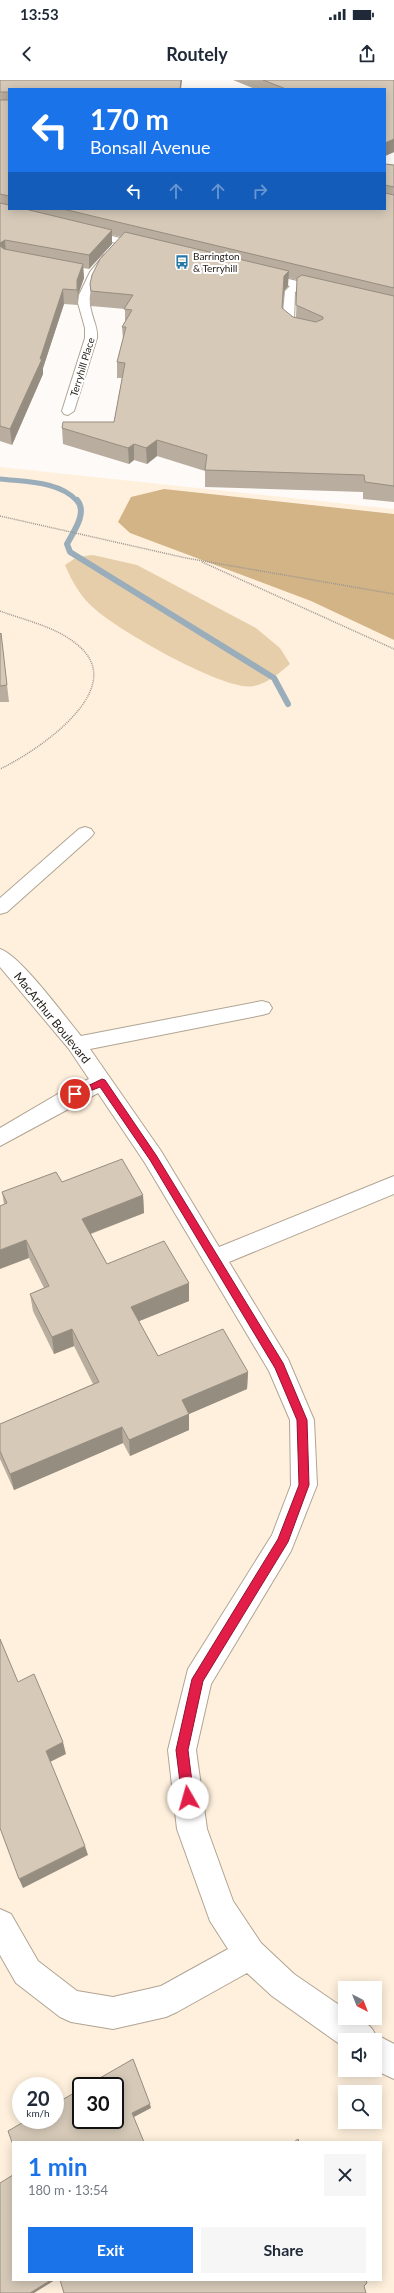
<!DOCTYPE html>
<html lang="en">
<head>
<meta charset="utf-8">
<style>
	:root { --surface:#fff; --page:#f6f6f7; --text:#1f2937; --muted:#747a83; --accent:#1a73e8 }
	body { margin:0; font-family:Lato,sans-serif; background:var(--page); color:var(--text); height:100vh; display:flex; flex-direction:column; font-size:15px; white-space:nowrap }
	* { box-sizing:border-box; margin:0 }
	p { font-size:13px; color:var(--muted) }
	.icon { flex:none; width:22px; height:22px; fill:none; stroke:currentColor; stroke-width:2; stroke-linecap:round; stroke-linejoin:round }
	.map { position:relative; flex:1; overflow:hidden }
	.drawer { position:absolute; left:12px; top:2061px; width:370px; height:140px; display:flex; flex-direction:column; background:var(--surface); border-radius:0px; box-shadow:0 2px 10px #0003 }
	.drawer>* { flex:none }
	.top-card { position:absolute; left:8px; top:8px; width:378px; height:122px; border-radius:0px; box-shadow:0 2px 10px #0003; background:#1a73e8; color:#fff; overflow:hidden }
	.needle { width:26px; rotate:138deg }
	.controls { position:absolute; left:338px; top:1901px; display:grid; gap:8px }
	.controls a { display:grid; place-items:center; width:44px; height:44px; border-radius:0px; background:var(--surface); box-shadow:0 2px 10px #0003; font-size:20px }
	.speed { position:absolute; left:12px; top:1997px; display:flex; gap:8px; font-size:20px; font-weight:700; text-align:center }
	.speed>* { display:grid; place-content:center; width:52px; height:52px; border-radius:50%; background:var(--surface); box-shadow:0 2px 10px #0003; line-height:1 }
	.speed small { font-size:10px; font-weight:400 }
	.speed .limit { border:2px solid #111; border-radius:6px; background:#fff; color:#111 }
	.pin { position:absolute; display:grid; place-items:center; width:34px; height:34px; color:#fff; margin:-17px; border:2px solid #fff; border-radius:50%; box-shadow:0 1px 4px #0007 }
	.me { position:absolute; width:44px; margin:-22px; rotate:353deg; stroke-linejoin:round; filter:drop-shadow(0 0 3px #0008) }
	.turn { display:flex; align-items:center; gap:14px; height:84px; padding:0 16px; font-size:18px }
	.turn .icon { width:52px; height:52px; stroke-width:2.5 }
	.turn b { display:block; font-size:28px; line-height:34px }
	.lanes { display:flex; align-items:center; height:38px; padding:0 16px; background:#0003; justify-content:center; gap:20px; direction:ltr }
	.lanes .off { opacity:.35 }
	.round { display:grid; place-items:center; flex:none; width:42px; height:42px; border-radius:0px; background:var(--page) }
	.head { display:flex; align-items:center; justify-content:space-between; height:68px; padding:0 16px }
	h1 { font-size:24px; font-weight:700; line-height:30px; color:var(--accent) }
	.primary-button { display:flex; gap:8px; margin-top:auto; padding:8px 16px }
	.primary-button a { flex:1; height:46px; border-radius:0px; background:var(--accent); color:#fff; font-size:16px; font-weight:700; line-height:46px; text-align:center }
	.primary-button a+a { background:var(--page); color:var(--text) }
	.status { display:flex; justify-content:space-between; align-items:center; height:28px; padding:0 20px; background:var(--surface); direction:ltr }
	.status svg { height:11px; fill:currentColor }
	header { display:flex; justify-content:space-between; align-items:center; height:52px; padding:0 16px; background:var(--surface); font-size:18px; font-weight:700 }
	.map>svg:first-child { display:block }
	.built { fill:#fff0dd; fill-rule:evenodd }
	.green { fill:#e6ceab }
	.forest { fill:#d3b486 }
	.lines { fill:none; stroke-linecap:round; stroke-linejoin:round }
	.stream-far1 { stroke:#9aadba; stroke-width:5 }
	.stream { stroke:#9aadba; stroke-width:6 }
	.minor-casing { stroke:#b0a493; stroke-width:2 }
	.path { stroke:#9a9691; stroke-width:1.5; stroke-dasharray:1 1; stroke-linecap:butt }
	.minor { fill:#fff; fill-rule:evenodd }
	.wall { fill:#b8ad9e; fill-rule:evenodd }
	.shaded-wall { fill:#968d81 }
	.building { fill:#d6c9b8; stroke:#968d81 }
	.route { fill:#e11d48; stroke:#92132f }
	.labels { text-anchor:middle; stroke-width:4; stroke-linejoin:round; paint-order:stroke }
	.far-poi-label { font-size:10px; fill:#28231d; stroke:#fff; text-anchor:start }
	.far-street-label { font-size:10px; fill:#28231d; stroke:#fff }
	.street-label { font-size:12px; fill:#28231d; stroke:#fff }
</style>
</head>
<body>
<div class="status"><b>13:53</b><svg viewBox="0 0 49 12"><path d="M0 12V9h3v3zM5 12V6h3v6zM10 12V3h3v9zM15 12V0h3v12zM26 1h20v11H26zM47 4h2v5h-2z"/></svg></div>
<header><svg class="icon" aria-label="back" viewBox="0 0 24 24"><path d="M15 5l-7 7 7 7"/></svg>Routely<svg class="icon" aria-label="share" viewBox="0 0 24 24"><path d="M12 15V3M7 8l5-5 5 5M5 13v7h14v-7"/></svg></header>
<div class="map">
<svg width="394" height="2213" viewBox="0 0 394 2213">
	<rect width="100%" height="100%" fill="#fdfaf7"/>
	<path class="built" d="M 0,387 L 394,429 L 394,2213 L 0,2213 ZM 345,1908 L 375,1908 L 375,1938 L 345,1938 ZM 345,1960 L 375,1960 L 375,1990 L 345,1990 ZM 21,2006 L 55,2006 L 55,2040 L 21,2040 ZM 81,2006 L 115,2006 L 115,2040 L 81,2040 ZM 345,2012 L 375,2012 L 375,2042 L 345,2042 ZM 13,2062 L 381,2062 L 381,2200 L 13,2200 Z"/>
	<path class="green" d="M 93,475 L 137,485 L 256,548 L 280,568 L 290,584 C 279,593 269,603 254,606 C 227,613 118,550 96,530 C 82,519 72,502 65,485 L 77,477 Z"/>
	<path class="forest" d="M 164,409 L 394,434 L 394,560 L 311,521 L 130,453 L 118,442 L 131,417 Z"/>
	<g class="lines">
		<path class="stream-far1" d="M 0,399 C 25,402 60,401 77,421"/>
		<path class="stream" d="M 77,420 C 88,433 73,452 67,464 L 70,472 L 274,598 L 288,624"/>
		<defs>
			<path id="minor" d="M 82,149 L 150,165 L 151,167 L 146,170 L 78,154 L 78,150 Z
				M 108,174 L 113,177 C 102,193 85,208 91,230 C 93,240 98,248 97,258 L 74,331 L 68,335 L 64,334 L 62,331 L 85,258 L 85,248 L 78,223 L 79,215 L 90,192 L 104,175 Z
				M 259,192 L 331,209 L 332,211 L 327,214 L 301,208 L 295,212 L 294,241 L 301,246 L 311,249 L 313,251 L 311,253 L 293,251 L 282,242 L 285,211 L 290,206 L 255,197 L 254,195 Z
				M 85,747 L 91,749 L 94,753 L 91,757 L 7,832 L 0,834 L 0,818 L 79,749 Z
				M 0,869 C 20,875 65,937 81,956 L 262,921 L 269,923 L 272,928 L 269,933 L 262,935 L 90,969 L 161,1071 L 219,1167 L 394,1096 L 394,1114 L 229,1182 L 288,1279 L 314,1340 L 317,1405 L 291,1471 L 211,1604 L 196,1670 L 207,1749 L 233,1821 L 261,1863 L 294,1894 L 345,1929 L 345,1938 C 357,1938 370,1942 375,1954 L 394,1964 L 394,1999 L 375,1990 L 375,1960 L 345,1960 L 345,1968 L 272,1916 L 247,1893 L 177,1932 L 166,1937 L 113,1949 L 71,1942 L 60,1937 L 16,1903 L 0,1875 L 0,1829 L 11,1834 L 38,1881 L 77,1911 L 113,1917 L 161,1906 L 228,1869 L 210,1841 L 177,1749 L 168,1670 L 188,1589 L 272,1455 L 291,1405 L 290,1340 L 269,1291 L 145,1083 L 98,1013 L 0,1066 L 0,1048 L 68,1008 L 89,999 L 69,969 L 0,887 Z"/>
		</defs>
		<use href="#minor" class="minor-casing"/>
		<path class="path" d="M 0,436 L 186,478 L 394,514
			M 202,482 L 394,569
			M 0,531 C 27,541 58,547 80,567 C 129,611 34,673 0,689"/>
		<use href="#minor" class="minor"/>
	</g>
	<path class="wall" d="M 0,0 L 9,9 L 9,129 L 385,129 L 385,84 L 394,85 L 394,422 L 363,419 L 363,412 L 205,407 L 205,391 L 157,376 L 147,384 L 134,380 L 129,384 L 63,364 L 62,348 L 114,342 L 122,298 L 117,298 L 117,282 L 123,259 L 122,247 L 125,242 L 125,229 L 91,226 L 90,204 L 121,157 L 112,155 L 112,164 L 89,189 L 83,188 L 84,198 L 78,215 L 78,225 L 64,224 L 43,288 L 43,294 L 12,365 L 0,361 ZM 288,198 L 297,200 L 296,238 L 293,237 L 282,229 L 284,211 L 288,206 Z
		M 233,0 L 394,0 L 394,72 L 385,76 L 385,9 L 255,9 Z
		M 1,553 L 9,622 L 0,622 L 0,554 Z
		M 62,1102 L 143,1115 L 144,1133 L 91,1154 L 107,1184 L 189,1221 L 139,1241 L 158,1276 L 248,1292 L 247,1309 L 189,1334 L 189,1350 L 130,1376 L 123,1363 L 14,1410 L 0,1379 L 0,1344 L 93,1304 L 74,1266 L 54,1274 L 33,1231 L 30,1214 L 44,1208 L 29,1178 L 4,1124 L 2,1112 Z"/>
	<path class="shaded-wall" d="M 181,0 L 182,0 L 181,9 L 180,9 Z
		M 394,59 L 394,72 L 385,76 L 385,63 Z
		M 112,150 L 112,164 L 89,189 L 89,175 Z
		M 5,160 L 6,175 L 0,178 L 0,163 Z
		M 83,184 L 84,198 L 78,215 L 78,225 L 77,200 Z
		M 289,191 L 288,206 L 284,211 L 281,243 L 284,196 Z
		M 63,209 L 64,224 L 43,288 L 43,294 L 12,365 L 10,349 L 40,279 Z
		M 157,360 L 157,376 L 147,384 L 146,368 Z
		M 134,364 L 134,380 L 129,384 L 128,368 Z
		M 143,1115 L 144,1133 L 84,1156 L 82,1139 Z
		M 26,1160 L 29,1178 L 0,1189 L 0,1170 Z
		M 189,1203 L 189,1221 L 132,1244 L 131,1227 Z
		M 72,1249 L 74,1266 L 54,1274 L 52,1257 Z
		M 248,1292 L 247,1309 L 182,1337 L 182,1320 Z
		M 189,1334 L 189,1350 L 130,1376 L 129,1360 Z
		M 122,1347 L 123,1363 L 14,1410 L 10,1394 Z
		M 63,1662 L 66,1674 L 50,1682 L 46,1671 Z
		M 85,1766 L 88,1775 L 23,1808 L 19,1799 Z
		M 150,2024 L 151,2028 L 134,2037 L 132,2033 Z
		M 51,2200 L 55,2200 L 34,2213 L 30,2213 Z"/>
	<path class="building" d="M 0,0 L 181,0 L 180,9 L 9,9 L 9,116 L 0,114 L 0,20 L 9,20 L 9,12 L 0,12 Z
		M 263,0 L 394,0 L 394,59 L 385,63 L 385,9 L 286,9 Z
		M 385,84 L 394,85 L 394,107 L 385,105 L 385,113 L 394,115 L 394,208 L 63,129 L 385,129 Z
		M 0,123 L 9,125 L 9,129 L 25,129 L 112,150 L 89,175 L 5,160 L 0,163 Z
		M 125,152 L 289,191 L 284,196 L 282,228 L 293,237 L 316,242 L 323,239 L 323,237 L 296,225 L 297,198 L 302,195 L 394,216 L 394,406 L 365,402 L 364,395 L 205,390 L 207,375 L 157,360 L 146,368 L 134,364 L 128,368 L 62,348 L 63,342 L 114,342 L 125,283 L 117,282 L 126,247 L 122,247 L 132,230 L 124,229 L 133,215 L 91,211 L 90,204 L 92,195 L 100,179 Z
		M 0,166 L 4,169 L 83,184 L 77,200 L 77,210 L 63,209 L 40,279 L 42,279 L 10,349 L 0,346 Z
		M 1,553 L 7,605 L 0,606 L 0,554 Z
		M 122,1079 L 143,1115 L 82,1139 L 107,1184 L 164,1161 L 189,1203 L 131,1227 L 158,1276 L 223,1249 L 248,1292 L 182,1320 L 189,1334 L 129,1360 L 122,1347 L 10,1394 L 0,1371 L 0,1344 L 99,1302 L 72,1249 L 52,1257 L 30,1214 L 49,1206 L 26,1160 L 0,1170 L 0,1126 L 7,1123 L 2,1112 L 56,1092 L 62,1102 Z
		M 0,1559 L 18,1602 L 34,1594 L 63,1662 L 46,1671 L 85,1766 L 19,1799 L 0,1748 Z
		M 133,1979 L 150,2024 L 132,2033 L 144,2062 L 13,2062 L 13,2065 L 8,2051 L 27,2040 L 55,2040 L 55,2024 L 81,2009 L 81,2040 L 115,2040 L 115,2006 L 86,2006 Z
		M 298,2059 L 299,2062 L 294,2062 Z
		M 13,2095 L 13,2200 L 51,2200 L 30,2213 L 0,2213 L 0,2103 Z
		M 60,2200 L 366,2200 L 367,2203 L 364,2206 L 366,2213 L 64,2213 Z"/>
	<path class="route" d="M 102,999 L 105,1000 L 156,1075 L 283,1283 L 307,1340 L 309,1405 L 288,1462 L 203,1601 L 188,1670 L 194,1718 L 193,1722 L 188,1724 L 184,1722 L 182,1718 L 176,1670 L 192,1599 L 278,1459 L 299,1405 L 297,1340 L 275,1288 L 150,1080 L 100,1007 L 75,1017 L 71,1014 Z"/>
	<defs>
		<symbol id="bus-bare" viewBox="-9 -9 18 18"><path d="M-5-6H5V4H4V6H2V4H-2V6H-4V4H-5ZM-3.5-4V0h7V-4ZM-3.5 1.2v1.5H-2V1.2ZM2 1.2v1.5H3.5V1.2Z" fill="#2678a9" stroke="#fff" stroke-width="2.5" paint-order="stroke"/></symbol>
	</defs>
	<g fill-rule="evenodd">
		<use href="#bus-bare" x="172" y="172" width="20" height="20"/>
	</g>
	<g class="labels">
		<g class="far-poi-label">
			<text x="193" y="180">Barrington<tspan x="193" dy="12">&amp; Terryhill</tspan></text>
		</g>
		<g class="far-street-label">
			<text transform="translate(82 287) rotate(-73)" y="4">Terryhill Place</text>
		</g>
		<g class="street-label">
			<text transform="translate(52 938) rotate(51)" y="4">MacArthur Boulevard</text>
		</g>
	</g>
</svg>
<div class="controls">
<a><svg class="needle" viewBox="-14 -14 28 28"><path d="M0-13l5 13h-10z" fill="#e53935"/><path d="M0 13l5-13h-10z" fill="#747a83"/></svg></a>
<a><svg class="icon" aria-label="sound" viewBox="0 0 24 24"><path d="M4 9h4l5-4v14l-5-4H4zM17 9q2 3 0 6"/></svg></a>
<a><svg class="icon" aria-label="search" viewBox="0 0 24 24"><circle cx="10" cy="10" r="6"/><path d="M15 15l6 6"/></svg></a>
</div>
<div class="speed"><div>20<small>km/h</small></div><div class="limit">30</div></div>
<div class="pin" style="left:75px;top:1014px;background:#d93025"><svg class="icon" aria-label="arrive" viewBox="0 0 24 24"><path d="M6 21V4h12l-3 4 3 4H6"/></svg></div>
<svg class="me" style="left:188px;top:1718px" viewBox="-20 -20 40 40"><circle r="19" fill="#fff"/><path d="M0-13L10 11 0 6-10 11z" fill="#e11d48"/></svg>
<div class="top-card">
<div class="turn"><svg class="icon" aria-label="left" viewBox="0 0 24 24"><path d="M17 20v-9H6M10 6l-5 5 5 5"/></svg><div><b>170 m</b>Bonsall Avenue</div></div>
<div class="lanes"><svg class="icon" aria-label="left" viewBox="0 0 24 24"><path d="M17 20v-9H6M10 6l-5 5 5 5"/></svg><svg class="icon off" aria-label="ahead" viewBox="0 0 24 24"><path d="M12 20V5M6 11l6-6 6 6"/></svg><svg class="icon off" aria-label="ahead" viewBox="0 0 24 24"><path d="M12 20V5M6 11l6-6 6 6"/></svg><svg class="icon off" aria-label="right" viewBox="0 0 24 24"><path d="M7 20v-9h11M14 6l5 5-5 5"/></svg></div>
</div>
<section class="drawer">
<div class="head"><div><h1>1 min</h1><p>180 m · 13:54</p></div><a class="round"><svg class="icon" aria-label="close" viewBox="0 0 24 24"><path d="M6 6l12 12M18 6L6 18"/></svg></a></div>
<div class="primary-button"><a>Exit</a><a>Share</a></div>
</section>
</div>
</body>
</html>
